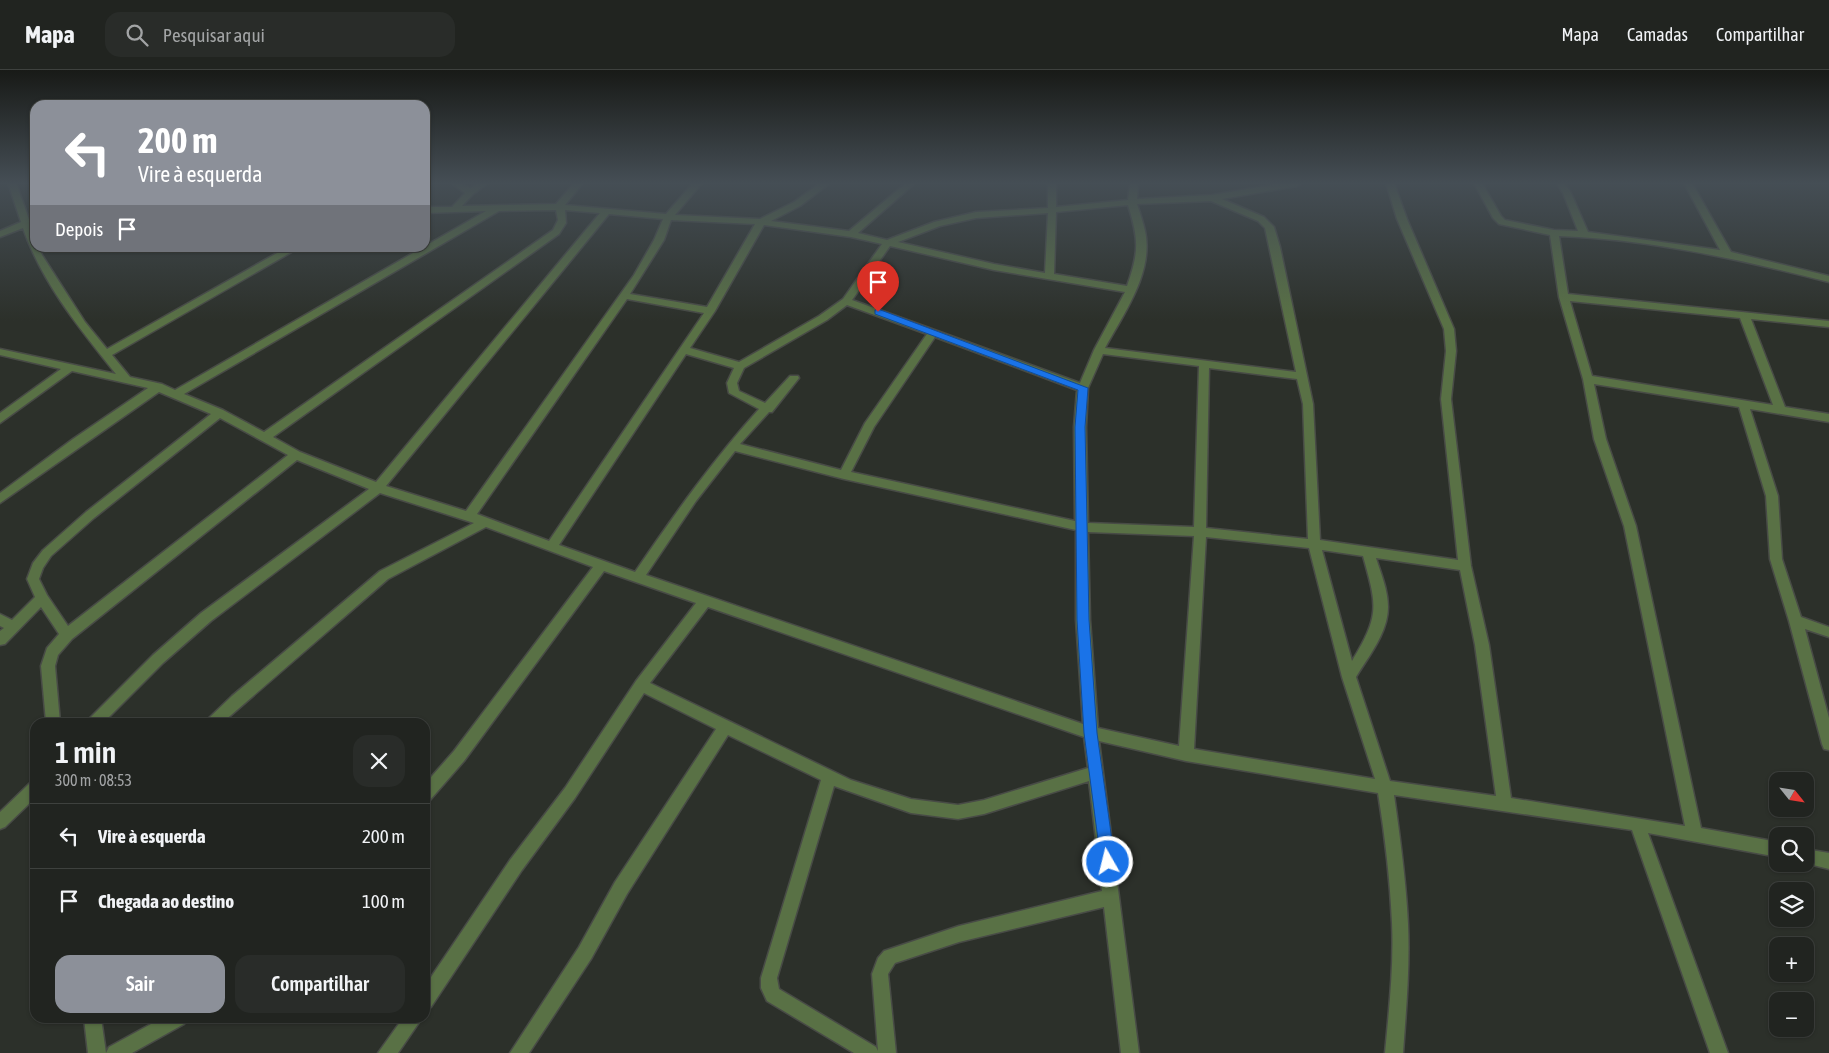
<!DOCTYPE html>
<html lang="pt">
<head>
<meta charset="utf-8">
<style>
	:root { --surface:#212420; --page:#292c29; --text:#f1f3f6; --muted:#a2a4a5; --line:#3e413e; --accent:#8c9099 }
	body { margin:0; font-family:"Asap Condensed",sans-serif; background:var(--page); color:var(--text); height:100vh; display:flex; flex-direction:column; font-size:19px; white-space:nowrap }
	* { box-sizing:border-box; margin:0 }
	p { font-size:16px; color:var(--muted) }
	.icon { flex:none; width:28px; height:28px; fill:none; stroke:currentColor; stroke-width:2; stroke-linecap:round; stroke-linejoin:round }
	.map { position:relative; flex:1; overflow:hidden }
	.panel { position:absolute; left:30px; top:648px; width:400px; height:305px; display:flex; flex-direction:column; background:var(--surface); border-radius:15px; box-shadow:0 1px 4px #0004,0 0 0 1px var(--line) }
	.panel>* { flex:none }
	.hud { position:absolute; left:30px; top:30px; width:400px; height:152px; border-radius:15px; box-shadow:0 1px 4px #0004,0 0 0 1px var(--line); background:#8c9099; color:#fff; overflow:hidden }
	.needle { width:32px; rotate:120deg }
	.tools { position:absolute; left:1769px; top:702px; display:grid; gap:10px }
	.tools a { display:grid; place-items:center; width:45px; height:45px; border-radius:10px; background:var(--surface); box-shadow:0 1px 4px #0004,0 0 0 1px var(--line); font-size:25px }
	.pin { position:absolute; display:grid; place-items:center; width:42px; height:42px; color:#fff; margin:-51px -21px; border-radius:50% 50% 50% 0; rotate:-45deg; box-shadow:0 0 5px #0007 }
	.pin .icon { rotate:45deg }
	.me { position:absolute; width:55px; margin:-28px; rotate:352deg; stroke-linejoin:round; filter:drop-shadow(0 0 4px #0008) }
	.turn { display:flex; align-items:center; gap:18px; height:105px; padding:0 25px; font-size:22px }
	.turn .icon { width:65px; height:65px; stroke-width:2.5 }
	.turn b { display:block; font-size:35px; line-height:42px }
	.then { display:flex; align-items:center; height:48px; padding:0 25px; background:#0003; gap:10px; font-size:19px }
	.round { display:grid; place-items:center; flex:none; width:52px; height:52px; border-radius:15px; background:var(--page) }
	.summary { display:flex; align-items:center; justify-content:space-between; height:85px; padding:0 25px }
	h1 { font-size:30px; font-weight:600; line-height:38px }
	.cta { display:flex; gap:10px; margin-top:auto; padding:10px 25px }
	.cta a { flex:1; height:58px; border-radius:15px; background:var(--accent); color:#fff; font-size:20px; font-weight:600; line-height:58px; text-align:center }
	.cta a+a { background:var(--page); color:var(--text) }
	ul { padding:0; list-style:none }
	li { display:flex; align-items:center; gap:15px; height:65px; padding:0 25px; border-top:1px solid var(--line) }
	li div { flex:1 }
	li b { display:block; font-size:19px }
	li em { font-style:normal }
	header { display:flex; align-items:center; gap:30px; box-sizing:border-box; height:70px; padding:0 25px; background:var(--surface); border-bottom:1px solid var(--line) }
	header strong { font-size:24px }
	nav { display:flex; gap:28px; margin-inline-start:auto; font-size:18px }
	.search { width:350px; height:45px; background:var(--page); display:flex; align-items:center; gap:12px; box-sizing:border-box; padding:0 18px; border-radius:15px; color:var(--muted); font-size:19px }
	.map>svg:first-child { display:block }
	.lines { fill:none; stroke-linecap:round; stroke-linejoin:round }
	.minor-casing { stroke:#484b46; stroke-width:3 }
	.minor { fill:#597145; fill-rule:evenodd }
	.route { fill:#1a73e8; stroke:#114b97 }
</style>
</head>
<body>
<header>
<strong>Mapa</strong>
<div class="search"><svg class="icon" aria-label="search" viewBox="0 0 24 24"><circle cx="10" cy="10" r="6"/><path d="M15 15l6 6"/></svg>Pesquisar aqui</div>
<nav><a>Mapa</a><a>Camadas</a><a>Compartilhar</a></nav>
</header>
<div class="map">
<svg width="1829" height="983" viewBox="0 0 1829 983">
	<rect width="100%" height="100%" fill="#2c302a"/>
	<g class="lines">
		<defs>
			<path id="minor" d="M 8,113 L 16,113 L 35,166 L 35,178 L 39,178 L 42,185 L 85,252 L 107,279 L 286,178 L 296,178 L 295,180 L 112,285 L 130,307 L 162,314 L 175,320 L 486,141 L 425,143 L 425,137 L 452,137 L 465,123 L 451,113 L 461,113 L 470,118 L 478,113 L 488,113 L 473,124 L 462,136 L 556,134 L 574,113 L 583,113 L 565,135 L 666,144 L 693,113 L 702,113 L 675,145 L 760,149 L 794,132 L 820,113 L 830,113 L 800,136 L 771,151 L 849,161 L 906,113 L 915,113 L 858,163 L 887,170 L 934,152 L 976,142 L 1048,138 L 1048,113 L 1056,113 L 1056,137 L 1128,130 L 1130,113 L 1138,113 L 1137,129 L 1212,125 L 1282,113 L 1301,113 L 1297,116 L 1222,129 L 1264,147 L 1274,157 L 1280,177 L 1313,334 L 1320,470 L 1458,490 L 1441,329 L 1446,281 L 1444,259 L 1397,149 L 1386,113 L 1394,113 L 1407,149 L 1454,259 L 1456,281 L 1451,329 L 1471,496 L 1489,575 L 1511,728 L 1685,756 L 1624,456 L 1594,369 L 1583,309 L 1559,227 L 1550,165 L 1499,154 L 1493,148 L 1474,113 L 1482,113 L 1501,146 L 1505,150 L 1554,160 L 1578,161 L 1563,123 L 1556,113 L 1564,113 L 1571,123 L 1588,162 L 1720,180 L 1684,113 L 1692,113 L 1731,182 L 1829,206 L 1829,212 C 1742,190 1649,169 1559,166 L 1568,224 L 1829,251 L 1829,257 L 1751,249 L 1785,337 L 1829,344 L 1829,352 L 1750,339 L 1778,426 L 1782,489 L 1801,547 L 1829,557 L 1829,567 L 1805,559 L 1829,648 L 1829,680 L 1824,679 L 1822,674 L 1789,551 L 1770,489 L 1766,426 L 1739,337 L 1594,314 L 1606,369 L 1636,456 L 1701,758 L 1778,772 L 1778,787 L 1648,763 L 1728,983 L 1710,983 L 1632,760 L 1394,725 C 1400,767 1406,811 1408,854 C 1410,897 1406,940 1403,983 L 1385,983 C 1389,940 1394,896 1392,853 C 1390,809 1385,766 1378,723 L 1186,691 L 1099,671 L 1139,983 L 1121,983 L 1104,837 L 959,872 L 895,893 L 888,904 L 896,983 L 854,983 L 767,931 L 761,918 L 761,908 L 821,710 L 728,665 L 627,824 L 591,889 L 529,983 L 510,983 L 579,877 L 615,812 L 716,659 L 644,623 L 575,728 L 522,800 L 431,937 L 425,939 L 425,916 L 510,790 L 565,718 L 636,611 L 696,533 L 604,501 L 464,691 L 430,730 L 425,732 L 425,714 L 454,681 L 593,497 L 486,457 L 388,509 L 223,652 L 207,652 L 209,648 L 232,626 L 380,501 L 474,453 L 380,423 L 211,551 L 163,593 L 104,652 L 88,652 L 90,648 L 153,585 L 201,543 L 369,419 L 297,390 L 72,569 L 58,585 L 55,596 L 60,652 L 46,652 L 41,596 L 47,578 L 59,564 L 41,537 L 5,574 L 0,575 L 0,561 L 4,558 L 0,556 L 0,544 L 12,550 L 35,527 L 27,509 L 33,493 L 43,480 L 86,442 L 211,344 L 159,322 L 0,433 L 0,423 L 73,369 L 148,318 L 72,301 L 0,353 L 0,343 L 61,299 L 0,285 L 0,279 L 116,304 C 80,259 42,213 23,158 L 0,167 L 0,161 L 21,152 ZM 1211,131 L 1258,151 L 1265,158 L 1296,302 L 1105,278 C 1124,243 1154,202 1145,161 C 1143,152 1140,143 1137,134 ZM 1128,135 C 1139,170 1139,182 1127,216 L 1054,204 L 1056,142 ZM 556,140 L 558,150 L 553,160 L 264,362 L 223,340 L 184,324 L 499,141 ZM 565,140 L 600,143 L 376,412 L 300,382 L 273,367 L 559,164 L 566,153 ZM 1048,143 L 1045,203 L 994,194 L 898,172 L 940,156 L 976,148 ZM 609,144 L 663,149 L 654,170 L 634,205 L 466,441 L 386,416 ZM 671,150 L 755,154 L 707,237 L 630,224 L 664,170 ZM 764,155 L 851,167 L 882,174 L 843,229 L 819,246 L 739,292 L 690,278 L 715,241 ZM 890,176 L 994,200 L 1125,222 L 1094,280 L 1080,313 L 852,230 ZM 627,229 L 704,243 L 549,471 L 477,444 ZM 1570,231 L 1740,248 L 1773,335 L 1592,306 ZM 847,235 L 927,264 L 865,353 L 841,400 L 740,374 L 769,342 L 772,342 L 799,308 L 798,306 L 790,306 L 765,333 L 739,321 L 737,313 L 744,298 L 827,250 ZM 935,267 L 1077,320 L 1074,357 L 1075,451 L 851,402 L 874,357 ZM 686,284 L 734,298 L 727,313 L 729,323 L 759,339 C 713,390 674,445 635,502 L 559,475 ZM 1103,284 L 1199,296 L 1194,457 L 1088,453 L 1086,357 L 1088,318 ZM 1209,298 L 1297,309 L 1303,334 L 1308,469 L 1206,458 ZM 220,348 L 288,385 L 68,556 L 47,525 L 39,509 L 43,498 L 51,486 L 94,448 ZM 735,381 L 844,409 L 1076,460 L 1076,550 L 1083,654 L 646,505 L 696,431 ZM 1088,462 L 1194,466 L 1179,676 L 1098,658 L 1090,550 ZM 1206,467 L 1309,478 L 1342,607 L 1375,709 L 1194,679 ZM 1322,480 L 1363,486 C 1377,536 1380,545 1352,591 ZM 1376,488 L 1460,500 L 1475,575 L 1496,726 L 1390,711 L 1356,607 C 1368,587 1388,563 1388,537 C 1388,520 1381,504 1376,488 ZM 708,537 L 1084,667 L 1088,698 L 984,730 L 958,735 L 911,729 L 851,710 L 650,613 ZM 1089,711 L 1102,821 L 959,856 L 884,881 L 878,888 L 872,904 L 878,981 L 876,977 L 779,919 L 777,908 L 834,716 L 911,743 L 958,749 L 984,744 Z
				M 35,711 L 35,728 L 5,757 L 0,759 L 0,742 L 30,713 Z
				M 1805,779 L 1829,783 L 1829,799 L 1805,793 Z
				M 84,948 L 101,948 L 106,983 L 88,983 Z
				M 162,948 L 187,948 L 184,954 L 132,983 L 106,983 L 109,977 Z
				M 403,948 L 422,948 L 398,983 L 378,983 Z"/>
		</defs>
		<use href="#minor" class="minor-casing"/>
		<use href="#minor" class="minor"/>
	</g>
	<linearGradient id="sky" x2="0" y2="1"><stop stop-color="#181a17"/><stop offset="0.45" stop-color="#454e55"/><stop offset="1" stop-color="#454e55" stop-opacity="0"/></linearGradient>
	<rect width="1829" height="251" fill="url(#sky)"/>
	<path class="route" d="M 878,239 L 1088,318 L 1085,357 L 1089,550 L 1097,663 L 1115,792 L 1113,796 L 1108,798 L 1103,796 L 1101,792 L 1084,663 L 1077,550 L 1075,357 L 1078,320 L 875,244 L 875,240 Z"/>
</svg>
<div class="tools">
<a><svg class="needle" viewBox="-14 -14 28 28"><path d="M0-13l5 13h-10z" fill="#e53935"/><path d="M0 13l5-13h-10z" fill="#a2a4a5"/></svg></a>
<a><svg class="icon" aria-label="search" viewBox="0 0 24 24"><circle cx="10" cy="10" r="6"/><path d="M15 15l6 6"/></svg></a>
<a><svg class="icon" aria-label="layers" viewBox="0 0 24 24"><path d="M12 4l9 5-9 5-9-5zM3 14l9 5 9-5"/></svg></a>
<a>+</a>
<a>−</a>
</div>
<div class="pin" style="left:878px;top:242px;background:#d93025"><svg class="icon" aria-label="arrive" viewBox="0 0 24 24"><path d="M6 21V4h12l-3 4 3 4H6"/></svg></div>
<svg class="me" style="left:1108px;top:792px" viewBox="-20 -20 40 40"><circle r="17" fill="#1a73e8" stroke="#fff" stroke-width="3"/><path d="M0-11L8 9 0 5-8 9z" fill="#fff"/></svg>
<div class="hud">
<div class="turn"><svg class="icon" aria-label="left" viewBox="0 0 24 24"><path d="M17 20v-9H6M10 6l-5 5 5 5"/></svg><div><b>200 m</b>Vire à esquerda</div></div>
<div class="then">Depois<svg class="icon" aria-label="arrive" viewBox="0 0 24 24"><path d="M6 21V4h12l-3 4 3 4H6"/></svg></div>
</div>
<section class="panel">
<div class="summary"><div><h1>1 min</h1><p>300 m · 08:53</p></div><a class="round"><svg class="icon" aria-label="close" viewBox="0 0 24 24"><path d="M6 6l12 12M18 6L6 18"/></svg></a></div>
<ul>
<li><svg class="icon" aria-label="left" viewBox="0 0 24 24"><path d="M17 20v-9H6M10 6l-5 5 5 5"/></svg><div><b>Vire à esquerda</b></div><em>200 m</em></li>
<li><svg class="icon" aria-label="arrive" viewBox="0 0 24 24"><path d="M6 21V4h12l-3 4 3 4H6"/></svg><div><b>Chegada ao destino</b></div><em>100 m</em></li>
</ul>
<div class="cta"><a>Sair</a><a>Compartilhar</a></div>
</section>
</div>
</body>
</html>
